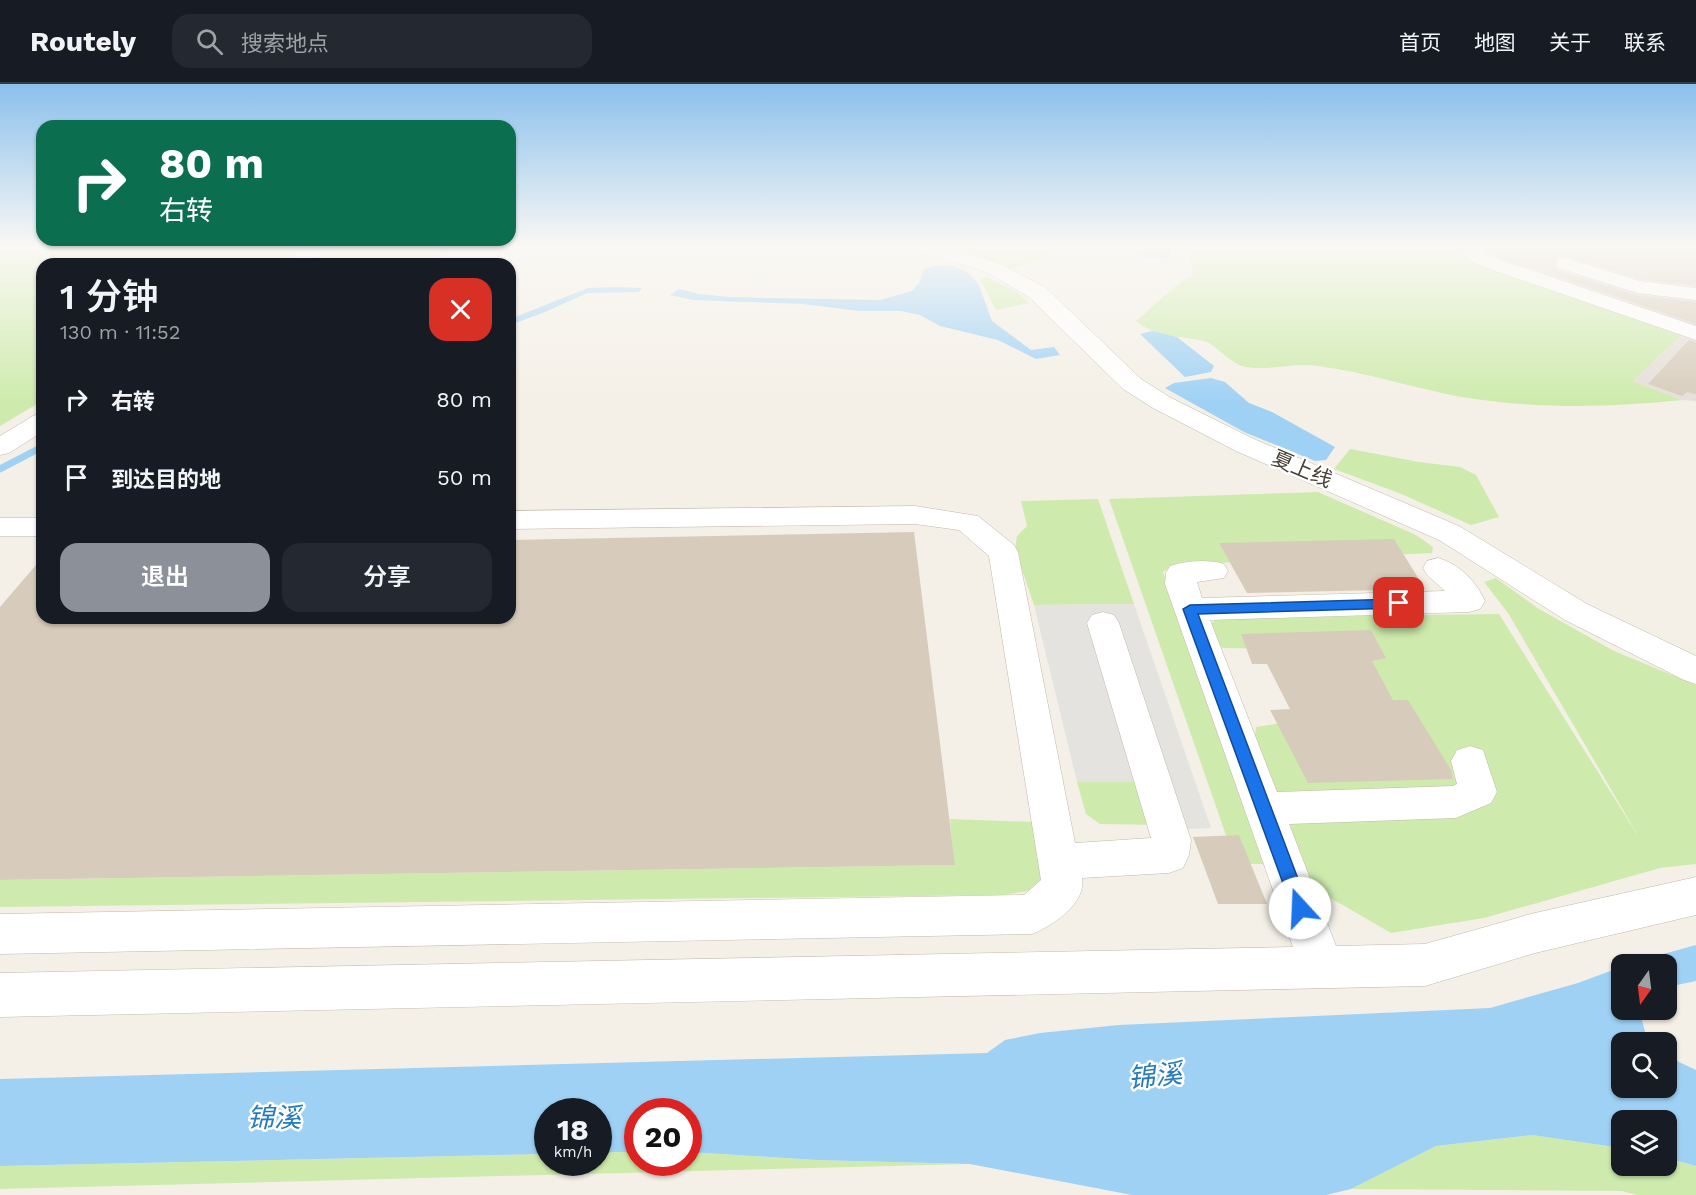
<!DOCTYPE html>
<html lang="zh">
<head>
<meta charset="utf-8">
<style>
	:root { --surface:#171b24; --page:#242831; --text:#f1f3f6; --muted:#9ea1a6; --line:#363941; --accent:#8c9099 }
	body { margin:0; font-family:"Work Sans","Noto Sans SC",sans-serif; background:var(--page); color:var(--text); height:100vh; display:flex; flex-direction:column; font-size:22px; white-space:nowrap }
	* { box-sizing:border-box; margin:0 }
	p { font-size:20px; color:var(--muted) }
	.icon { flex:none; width:33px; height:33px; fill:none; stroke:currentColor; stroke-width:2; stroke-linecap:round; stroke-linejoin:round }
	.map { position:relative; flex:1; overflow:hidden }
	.side { position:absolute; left:36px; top:174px; width:480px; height:366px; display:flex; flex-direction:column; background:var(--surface); border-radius:18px; box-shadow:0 2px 4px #0004 }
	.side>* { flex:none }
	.banner { position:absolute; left:36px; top:36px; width:480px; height:126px; border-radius:18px; box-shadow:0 2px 4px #0004; background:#0b6e4f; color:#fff; overflow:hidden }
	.needle { width:39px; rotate:194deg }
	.buttons { position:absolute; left:1611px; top:870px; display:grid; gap:12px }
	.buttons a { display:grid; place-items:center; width:66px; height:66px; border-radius:12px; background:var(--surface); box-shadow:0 2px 4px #0004; font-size:30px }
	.speed { position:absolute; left:534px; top:1014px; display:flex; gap:12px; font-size:30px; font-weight:700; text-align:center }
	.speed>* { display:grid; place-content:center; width:78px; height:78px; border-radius:50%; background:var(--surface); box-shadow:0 2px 4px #0004; line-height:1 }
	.speed small { font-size:15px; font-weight:400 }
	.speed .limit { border:9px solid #d22; background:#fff; color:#111 }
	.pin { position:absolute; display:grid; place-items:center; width:51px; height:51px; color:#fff; margin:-26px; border-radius:12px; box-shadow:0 3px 9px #0006 }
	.me { position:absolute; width:66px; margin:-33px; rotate:340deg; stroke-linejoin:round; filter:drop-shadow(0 0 4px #0008) }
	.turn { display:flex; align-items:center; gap:21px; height:126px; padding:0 24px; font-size:27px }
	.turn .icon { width:78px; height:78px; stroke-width:2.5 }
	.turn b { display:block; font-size:42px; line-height:51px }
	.round { display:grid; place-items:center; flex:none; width:63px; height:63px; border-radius:18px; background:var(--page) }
	.headline { display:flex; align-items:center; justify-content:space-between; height:102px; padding:0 24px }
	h1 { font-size:36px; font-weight:600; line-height:45px }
	.action { display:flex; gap:12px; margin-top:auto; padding:12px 24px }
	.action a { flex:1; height:69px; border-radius:18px; background:var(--accent); color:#fff; font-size:24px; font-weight:600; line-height:69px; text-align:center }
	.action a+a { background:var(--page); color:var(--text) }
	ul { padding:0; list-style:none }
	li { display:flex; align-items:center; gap:18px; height:78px; padding:0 24px }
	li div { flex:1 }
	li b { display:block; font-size:22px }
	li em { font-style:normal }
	header { display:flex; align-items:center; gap:36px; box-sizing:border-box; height:84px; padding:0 30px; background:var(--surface); border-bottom:2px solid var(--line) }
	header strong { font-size:28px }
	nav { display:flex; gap:33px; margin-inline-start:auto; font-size:21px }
	.search { width:420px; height:54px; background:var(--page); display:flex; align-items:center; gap:15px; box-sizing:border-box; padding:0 21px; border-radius:18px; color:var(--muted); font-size:22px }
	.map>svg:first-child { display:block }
	.industrial { fill:#e4dfd8 }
	.green { fill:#ceebad }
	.parking { fill:#e5e3df }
	.water { fill:#9fd1f5 }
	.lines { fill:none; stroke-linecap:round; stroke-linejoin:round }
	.stream { stroke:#9fd1f5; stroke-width:7 }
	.building { fill:#d7ccbb }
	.minor-casing { stroke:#c1b8a9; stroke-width:1 }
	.minor { fill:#fff; fill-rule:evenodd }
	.route { fill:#1a73e8; stroke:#114b97; stroke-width:1.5 }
	.labels { text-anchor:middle; stroke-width:5; stroke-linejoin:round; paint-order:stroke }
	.street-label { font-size:21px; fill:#484135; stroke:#fff }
	.near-water-label { font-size:27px; font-style:italic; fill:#277bbb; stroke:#fff }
</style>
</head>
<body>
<header>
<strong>Routely</strong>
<div class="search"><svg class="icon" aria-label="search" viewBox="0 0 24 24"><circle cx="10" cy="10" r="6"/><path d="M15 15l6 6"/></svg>搜索地点</div>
<nav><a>首页</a><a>地图</a><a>关于</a><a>联系</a></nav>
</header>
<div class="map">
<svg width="1696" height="1111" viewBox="0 0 1696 1111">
	<rect width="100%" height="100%" fill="#f4f0e7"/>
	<path class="industrial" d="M 1442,163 L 1696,163 L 1696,317 L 1682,316 L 1633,297 L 1680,252 Z"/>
	<path class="green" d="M 0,163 L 299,163 L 293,170 L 276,180 L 42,180 L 42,317 L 0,342 Z
		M 332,163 L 447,163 L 432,180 L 307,180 Z
		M 946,163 L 1052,163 L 1048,173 L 1008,186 L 986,175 Z
		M 1188,163 L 1340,163 L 1378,166 L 1387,163 L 1442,163 L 1680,252 L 1633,297 L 1682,316 C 1608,324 1529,325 1456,312 C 1410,303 1365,288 1318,282 C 1294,278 1270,287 1246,283 C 1229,280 1216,260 1204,257 C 1182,252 1154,253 1136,237 C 1154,222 1172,202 1193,191 Z
		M 986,193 L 1015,207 L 1029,219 L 996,226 L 980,195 Z
		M 1350,365 L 1419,378 L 1460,383 L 1476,391 L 1499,433 L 1471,441 L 1399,409 L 1334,385 Z
		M 1318,408 L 1416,451 L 1433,463 L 1432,469 L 1174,481 L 1163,488 L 1267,780 L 1236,780 L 1109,415 Z
		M 1098,415 L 1134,520 L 1034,521 L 1015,465 L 1017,452 L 1027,442 L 1021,417 Z
		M 1496,494 L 1539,525 L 1614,567 L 1696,601 L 1696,780 L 1660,784 L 1484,834 L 1391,849 L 1327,812 L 1301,782 L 1290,739 L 1254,657 L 1256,643 L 1306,635 L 1272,565 L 1223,564 L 1213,555 L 1209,541 L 1218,534 L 1499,530 L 1640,755 L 1508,529 L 1484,498 Z
		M 1077,698 L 1148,698 L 1163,741 L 1100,740 L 1086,730 Z
		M 950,735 L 1035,738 L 1045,790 L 1039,805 L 1004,811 L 0,823 L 0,796 L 954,781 Z
		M 1532,1051 L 1621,1064 L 1622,1082 L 1666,1082 L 1667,1074 L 1696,1082 L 1696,1111 L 1637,1111 L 1622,1107 L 1351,1105 L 1436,1062 Z
		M 599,1068 L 637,1068 L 638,1078 L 688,1078 L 689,1068 L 816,1076 L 970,1080 L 0,1105 L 0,1082 L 547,1070 L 548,1078 L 598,1078 Z"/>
	<path class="parking" d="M 1134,520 L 1211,744 L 1165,746 L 1148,698 L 1077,698 L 1034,521 Z"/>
	<path class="water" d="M 1142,163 L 1167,163 L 1170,166 L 1170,172 L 1164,175 L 1139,173 L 1135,168 Z
		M 938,181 L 954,182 L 969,189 L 979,201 L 992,237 L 1031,266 L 1054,263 L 1060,271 L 1036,275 L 998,256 L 940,242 L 920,231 L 900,227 L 859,227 L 803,220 L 693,216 L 670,211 L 679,205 L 699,210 L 729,213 L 880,216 L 912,207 L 919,199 L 924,185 Z
		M 616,203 L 642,204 L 639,208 L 587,209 L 545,228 L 510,241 L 510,235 L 588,204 Z
		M 1152,247 L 1177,253 L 1214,282 L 1211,288 L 1185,293 L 1140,250 Z
		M 1211,294 L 1225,298 L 1249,319 L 1272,328 L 1335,363 L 1326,376 L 1315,377 L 1244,348 L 1165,304 L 1174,299 Z
		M 1696,861 L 1696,897 L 1667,903 L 1666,880 L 1627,880 Z
		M 1621,883 L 1622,926 L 1639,926 L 1646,951 L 1655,958 L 1622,958 L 1622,1004 L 1666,1004 L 1667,968 L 1679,978 L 1696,986 L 1696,1082 L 1667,1074 L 1666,1036 L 1622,1036 L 1621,1064 L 1532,1051 L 1436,1062 L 1351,1105 L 1326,1111 L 1132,1111 L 970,1080 L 816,1076 L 689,1068 L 688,1028 L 638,1028 L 637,1068 L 599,1068 L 598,1028 L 548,1028 L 547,1070 L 0,1082 L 0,995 L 987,969 L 1005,956 L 1040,949 L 1119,941 L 1490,924 L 1578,899 Z"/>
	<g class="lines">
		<path class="stream" d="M 0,385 L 42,363"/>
	</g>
	<path class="building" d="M 1487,163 L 1696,165 L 1696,202 L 1640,195 L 1567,172 L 1558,174 L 1554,180 L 1558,186 L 1636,211 L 1696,218 L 1696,240 L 1502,174 L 1487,168 Z
		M 1689,256 L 1696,258 L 1696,310 L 1687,308 L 1682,312 L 1648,300 Z
		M 914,448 L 955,781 L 0,796 L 0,523 L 42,474 L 42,534 L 510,534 L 510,456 Z
		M 1394,455 L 1425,505 L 1247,509 L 1219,459 Z
		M 1371,546 L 1386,574 L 1372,577 L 1393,616 L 1408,616 L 1451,686 L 1453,695 L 1308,699 L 1270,626 L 1290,625 L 1267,580 L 1252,580 L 1241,550 Z
		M 1239,751 L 1267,820 L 1218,820 L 1193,753 Z"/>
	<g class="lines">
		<defs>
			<path id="minor" d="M 307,163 L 331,163 L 309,180 L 286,180 Z
				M 915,163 L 947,163 L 1000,180 L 1045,203 L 1141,295 L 1171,314 L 1254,355 L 1459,442 L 1587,520 L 1696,572 L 1696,600 L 1684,596 L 1565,536 L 1439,456 L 1236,367 L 1153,324 L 1123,305 L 1029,213 L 986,188 L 918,167 Z
				M 1465,163 L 1485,163 L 1485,169 L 1501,176 L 1696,242 L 1696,256 L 1487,184 L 1471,177 L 1464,168 Z
				M 1566,174 L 1640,197 L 1696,204 L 1696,216 L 1637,209 L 1559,184 L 1556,180 L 1559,176 Z
				M 42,329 L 42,348 L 9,369 L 0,371 L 0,352 L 33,332 Z
				M 915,422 L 978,432 L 1014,461 L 1018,468 L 1075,759 L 1151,754 L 1087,539 L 1092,531 L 1103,528 L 1114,531 L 1119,539 L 1191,756 L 1189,771 L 1183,784 L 1169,789 L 1082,794 C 1087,819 1052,842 1032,850 L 0,870 L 0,830 L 1024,811 L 1041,796 L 989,472 L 959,446 L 915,440 L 510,445 L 510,427 Z
				M 0,434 L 42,434 L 42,452 L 0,452 Z
				M 1438,474 C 1459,480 1476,497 1485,517 L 1480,525 L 1469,528 L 1210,536 L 1277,708 L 1453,702 L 1457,700 L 1451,677 L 1457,666 L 1470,662 L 1483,666 L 1497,708 L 1491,719 L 1456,734 L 1289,740 L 1336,862 L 1425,860 L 1535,829 L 1696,793 L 1696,831 L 1535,869 L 1425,902 L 0,933 L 0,889 L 1293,863 L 1165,500 L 1166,489 L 1170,482 C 1187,477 1207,475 1224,480 L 1228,487 L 1224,494 L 1197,498 L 1202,514 L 1445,507 L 1427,491 L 1423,484 L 1427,477 Z"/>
		</defs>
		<use href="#minor" class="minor-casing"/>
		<use href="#minor" class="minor"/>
	</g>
	<linearGradient id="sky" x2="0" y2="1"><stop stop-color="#8bc0ed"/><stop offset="0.51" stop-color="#faf8f4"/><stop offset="1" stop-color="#faf8f4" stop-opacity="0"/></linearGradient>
	<rect width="1696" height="319" fill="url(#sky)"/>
	<path class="route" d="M 1399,515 L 1406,519 L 1399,524 L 1198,530 L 1309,824 L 1307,829 L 1300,832 L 1294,829 L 1292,824 L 1183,525 L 1190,521 Z"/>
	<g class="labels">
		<g class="street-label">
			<text transform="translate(1302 385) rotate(23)" y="7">夏上线</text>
		</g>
		<g class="near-water-label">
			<text transform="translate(1155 992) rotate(-6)" y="9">锦溪</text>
			<text x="274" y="1043">锦溪</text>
		</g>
	</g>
</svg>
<div class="buttons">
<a><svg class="needle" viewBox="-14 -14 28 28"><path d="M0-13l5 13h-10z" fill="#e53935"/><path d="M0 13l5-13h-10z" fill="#9ea1a6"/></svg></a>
<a><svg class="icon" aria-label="search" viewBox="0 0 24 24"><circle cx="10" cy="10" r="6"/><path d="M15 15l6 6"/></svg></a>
<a><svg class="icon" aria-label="layers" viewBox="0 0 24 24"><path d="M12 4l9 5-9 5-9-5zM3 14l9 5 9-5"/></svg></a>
</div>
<div class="speed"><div>18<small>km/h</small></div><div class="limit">20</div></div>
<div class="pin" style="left:1399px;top:519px;background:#d93025"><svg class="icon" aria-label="arrive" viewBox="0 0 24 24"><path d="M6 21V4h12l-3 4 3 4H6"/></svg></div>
<svg class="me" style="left:1300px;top:824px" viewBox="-20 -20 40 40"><circle r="19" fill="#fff"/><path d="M0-13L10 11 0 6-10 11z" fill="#1a73e8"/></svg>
<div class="banner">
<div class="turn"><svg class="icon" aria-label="right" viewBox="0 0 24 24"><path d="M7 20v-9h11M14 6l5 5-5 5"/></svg><div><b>80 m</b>右转</div></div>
</div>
<section class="side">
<div class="headline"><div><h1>1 分钟</h1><p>130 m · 11:52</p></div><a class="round" style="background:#d93025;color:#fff"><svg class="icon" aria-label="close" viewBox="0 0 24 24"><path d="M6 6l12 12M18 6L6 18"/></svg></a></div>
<ul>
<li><svg class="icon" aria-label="right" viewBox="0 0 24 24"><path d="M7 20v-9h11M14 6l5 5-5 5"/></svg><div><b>右转</b></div><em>80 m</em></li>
<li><svg class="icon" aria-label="arrive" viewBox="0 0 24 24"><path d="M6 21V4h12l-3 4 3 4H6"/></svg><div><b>到达目的地</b></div><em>50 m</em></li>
</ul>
<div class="action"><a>退出</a><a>分享</a></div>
</section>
</div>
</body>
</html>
